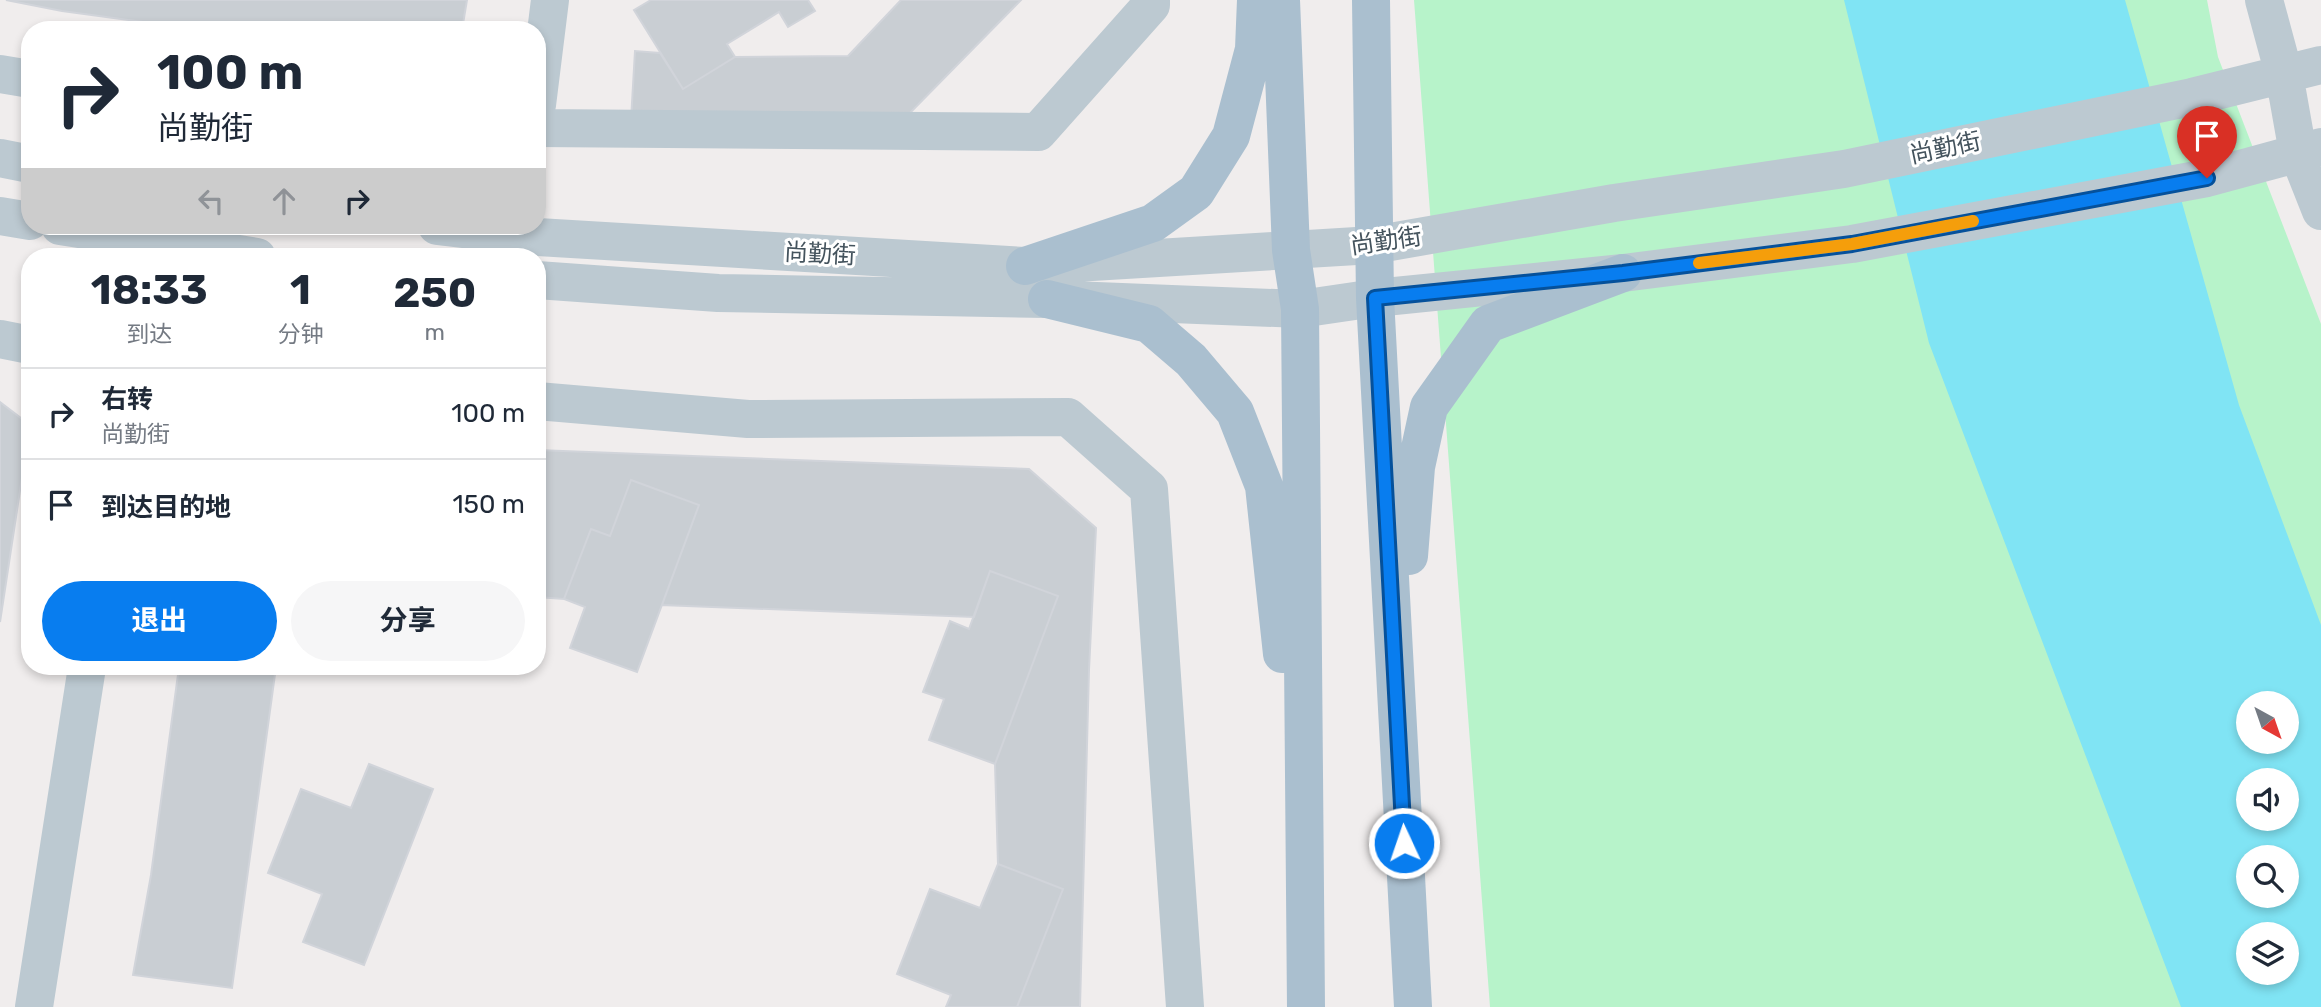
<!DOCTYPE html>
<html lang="zh">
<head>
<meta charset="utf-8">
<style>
	:root { --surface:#fff; --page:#f6f6f7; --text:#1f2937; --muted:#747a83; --line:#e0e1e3; --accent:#087def }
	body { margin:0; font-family:Rubik,"Noto Sans SC",sans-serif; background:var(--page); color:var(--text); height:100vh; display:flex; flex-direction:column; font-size:26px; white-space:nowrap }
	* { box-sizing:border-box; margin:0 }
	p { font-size:23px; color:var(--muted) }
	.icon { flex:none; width:38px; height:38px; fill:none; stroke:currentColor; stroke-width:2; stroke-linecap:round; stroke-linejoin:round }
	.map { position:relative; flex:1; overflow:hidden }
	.details { position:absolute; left:21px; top:248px; width:525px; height:427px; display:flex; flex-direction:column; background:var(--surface); border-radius:28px; box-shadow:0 4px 10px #0003 }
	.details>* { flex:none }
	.top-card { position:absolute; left:21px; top:21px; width:525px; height:214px; border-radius:28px; box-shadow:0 4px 10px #0003; background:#fff; color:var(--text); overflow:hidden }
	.needle { width:46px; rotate:140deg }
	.controls { position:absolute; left:2236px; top:691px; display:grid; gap:14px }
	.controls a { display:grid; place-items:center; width:63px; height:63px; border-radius:50%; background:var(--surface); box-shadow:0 4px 10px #0003; font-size:35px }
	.pin { position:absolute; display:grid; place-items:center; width:60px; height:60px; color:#fff; margin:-72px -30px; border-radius:50% 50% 50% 0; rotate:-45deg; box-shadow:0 0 7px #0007 }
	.pin .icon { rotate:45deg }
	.me { position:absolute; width:77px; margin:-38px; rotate:357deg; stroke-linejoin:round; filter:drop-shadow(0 0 5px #0008) }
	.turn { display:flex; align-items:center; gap:24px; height:147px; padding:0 21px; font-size:32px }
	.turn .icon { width:91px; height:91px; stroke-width:2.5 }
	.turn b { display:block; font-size:49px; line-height:60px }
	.lanes { display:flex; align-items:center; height:66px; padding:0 21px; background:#0003; justify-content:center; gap:35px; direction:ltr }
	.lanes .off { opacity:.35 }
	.eta { display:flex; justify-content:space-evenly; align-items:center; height:119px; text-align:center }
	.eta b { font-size:42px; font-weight:700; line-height:49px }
	.cta { display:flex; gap:14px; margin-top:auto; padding:14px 21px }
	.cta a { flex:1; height:80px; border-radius:42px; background:var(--accent); color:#fff; font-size:28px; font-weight:700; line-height:80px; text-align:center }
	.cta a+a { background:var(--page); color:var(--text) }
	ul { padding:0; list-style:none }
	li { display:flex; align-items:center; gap:21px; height:91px; padding:0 21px; border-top:2px solid var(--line) }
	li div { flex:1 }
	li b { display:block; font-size:26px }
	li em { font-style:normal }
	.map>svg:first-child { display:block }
	.green { fill:#b7f3ca; fill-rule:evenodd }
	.water { fill:#80e4f4; fill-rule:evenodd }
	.building { fill:#c9ced3; stroke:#d1d4da; stroke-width:2 }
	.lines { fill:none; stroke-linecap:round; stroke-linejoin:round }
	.minor { stroke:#bcc9d1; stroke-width:38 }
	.major { stroke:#aabfcf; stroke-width:38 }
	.route-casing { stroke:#05519b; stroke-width:18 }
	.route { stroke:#087def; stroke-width:12 }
	.slow { stroke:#f59e0b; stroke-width:12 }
	.labels { text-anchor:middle; stroke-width:6; stroke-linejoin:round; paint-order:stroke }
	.street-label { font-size:24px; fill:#44535d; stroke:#fff }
</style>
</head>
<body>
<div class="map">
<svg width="2321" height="1007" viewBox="0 0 2321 1007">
	<rect width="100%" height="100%" fill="#f0eded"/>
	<path class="green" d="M 1414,0 L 2207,0 L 2218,57 L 2321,324 L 2321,1007 L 1490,1007 ZM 2249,704 L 2287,704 L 2287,742 L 2249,742 ZM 2249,780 L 2287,780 L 2287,819 L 2249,819 ZM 2249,858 L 2287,858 L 2287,896 L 2249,896 ZM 2249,934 L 2287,934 L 2287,973 L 2249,973 Z"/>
	<path class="water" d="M 1844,0 L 2125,0 L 2239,405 L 2321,625 L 2321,1007 L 2181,1007 L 1929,343 ZM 2249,704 L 2287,704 L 2287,742 L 2249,742 ZM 2249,780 L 2287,780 L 2287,819 L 2249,819 ZM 2249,858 L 2287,858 L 2287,896 L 2249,896 ZM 2249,934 L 2287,934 L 2287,973 L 2249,973 Z"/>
	<path class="building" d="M 6,0 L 467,0 L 462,30 L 202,30 L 62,11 Z
		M 651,0 L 808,0 L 815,11 L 788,27 L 779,12 L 727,44 L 735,57 L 683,89 L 634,10 Z
		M 901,0 L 1021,0 L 904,119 L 631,120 L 635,51 L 660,53 L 683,89 L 735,57 L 848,56 Z
		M 0,402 L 30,425 L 0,622 Z
		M 537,450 L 1029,469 L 1096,528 L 1089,670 L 1080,1007 L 1017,1007 L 1063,889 L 998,864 L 995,764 L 1058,596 L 990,571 L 974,617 L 662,605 L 699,505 L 631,480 L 610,536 L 591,529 L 564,599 L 537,597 Z
		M 631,480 L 699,505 L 637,672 L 570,648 L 585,607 L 564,599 L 591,529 L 610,536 Z
		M 990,571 L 1058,596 L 995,764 L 929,740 L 944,699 L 923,692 L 950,621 L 969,629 Z
		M 179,667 L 276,667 L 232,988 L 133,975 L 151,875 Z
		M 369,764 L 433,789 L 364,965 L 303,942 L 322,894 L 268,873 L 301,789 L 351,808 Z
		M 998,864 L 1063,889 L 1017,1007 L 946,1007 L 951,995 L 897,974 L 930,889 L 980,908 Z"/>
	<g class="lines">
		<path class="minor" d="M 2264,0 L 2284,74 L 2298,153 L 2321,211
			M 0,74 L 30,79
			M 537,105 L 550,0
			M 537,128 L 1038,132 L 1151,5 L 1151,0
			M 0,158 L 30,164
			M 0,216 L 30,221
			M 60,226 L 257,257
			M 437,226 L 521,236 L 1025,266 L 1373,245 L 1614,203 L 1844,169 L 2192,97 L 2321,65
			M 537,280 L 718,293 L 1047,299 L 1300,309 L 1375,298 L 1623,273 L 1852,244 L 2207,178 L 2321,147
			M 0,339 L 30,345
			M 537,401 L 748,419 L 1068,417 L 1149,489 L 1185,1007
			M 34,1007 L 87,667"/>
		<path class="major" d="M 1281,0 L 1291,250 L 1300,309 L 1306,1007
			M 1371,0 L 1375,298 L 1413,1007
			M 1025,266 L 1153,223 L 1196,192 L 1231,136 L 1254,49 L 1256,0
			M 1047,299 L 1149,324 L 1191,360 L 1235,412 L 1264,486 L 1282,654
			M 1409,556 L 1416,467 L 1429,407 L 1488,324 L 1623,273"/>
	</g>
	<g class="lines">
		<defs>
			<path id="route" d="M 1404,843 L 1375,298 L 1623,273 L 1852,244 L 2207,178"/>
		</defs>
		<use href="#route" class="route-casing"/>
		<use href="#route" class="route"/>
		<path class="slow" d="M 1699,263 L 1852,244 L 1973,221"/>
	</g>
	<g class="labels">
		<g class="street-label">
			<text transform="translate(1945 148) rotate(-12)" y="8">尚勤街</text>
			<text transform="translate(1386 241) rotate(-8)" y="8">尚勤街</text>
			<text transform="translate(820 254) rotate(3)" y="8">尚勤街</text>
		</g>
	</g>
</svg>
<div class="controls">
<a><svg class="needle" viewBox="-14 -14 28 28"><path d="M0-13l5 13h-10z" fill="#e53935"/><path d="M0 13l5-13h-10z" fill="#747a83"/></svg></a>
<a><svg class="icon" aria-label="sound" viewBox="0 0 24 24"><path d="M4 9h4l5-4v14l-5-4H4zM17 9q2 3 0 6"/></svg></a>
<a><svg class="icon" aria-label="search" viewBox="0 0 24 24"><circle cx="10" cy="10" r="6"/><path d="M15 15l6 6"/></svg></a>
<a><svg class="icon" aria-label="layers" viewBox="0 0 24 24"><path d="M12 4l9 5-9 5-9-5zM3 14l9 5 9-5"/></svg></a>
</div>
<div class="pin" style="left:2207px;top:178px;background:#d93025"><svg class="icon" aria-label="arrive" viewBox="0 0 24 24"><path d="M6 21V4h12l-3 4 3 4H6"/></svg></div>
<svg class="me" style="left:1404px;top:843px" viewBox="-20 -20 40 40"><circle r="17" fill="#087def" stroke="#fff" stroke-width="3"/><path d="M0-11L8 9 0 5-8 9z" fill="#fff"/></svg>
<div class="top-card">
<div class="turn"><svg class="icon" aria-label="right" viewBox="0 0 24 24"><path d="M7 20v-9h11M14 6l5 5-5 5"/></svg><div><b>100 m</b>尚勤街</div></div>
<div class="lanes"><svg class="icon off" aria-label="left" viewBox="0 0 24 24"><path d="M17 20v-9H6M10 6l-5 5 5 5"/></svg><svg class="icon off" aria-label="ahead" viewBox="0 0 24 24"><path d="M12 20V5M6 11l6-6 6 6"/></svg><svg class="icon" aria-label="right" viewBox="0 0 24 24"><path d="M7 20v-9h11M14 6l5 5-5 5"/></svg></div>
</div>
<section class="details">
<div class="eta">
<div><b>18:33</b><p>到达</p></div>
<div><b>1</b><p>分钟</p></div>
<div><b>250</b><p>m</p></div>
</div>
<ul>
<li><svg class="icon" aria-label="right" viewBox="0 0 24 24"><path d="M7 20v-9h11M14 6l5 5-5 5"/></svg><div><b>右转</b><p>尚勤街</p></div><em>100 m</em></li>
<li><svg class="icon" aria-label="arrive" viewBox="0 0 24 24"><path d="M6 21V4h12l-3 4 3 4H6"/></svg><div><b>到达目的地</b></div><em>150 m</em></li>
</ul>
<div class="cta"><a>退出</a><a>分享</a></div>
</section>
</div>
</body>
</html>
